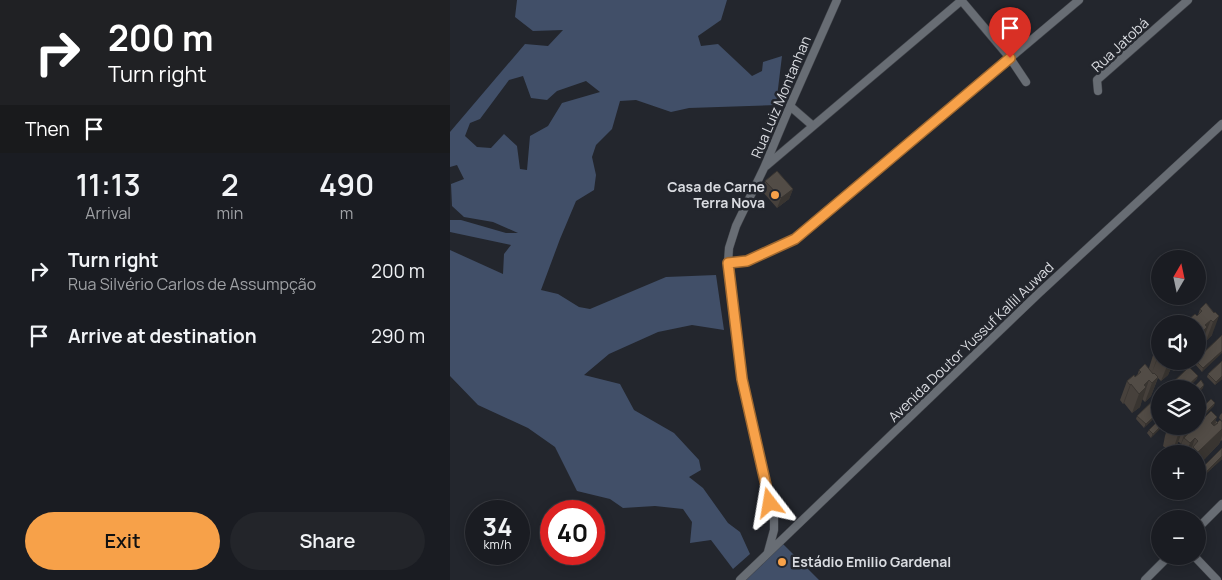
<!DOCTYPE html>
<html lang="en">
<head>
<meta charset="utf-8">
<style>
	:root { --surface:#1a1c22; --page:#23252a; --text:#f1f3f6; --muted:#9fa1a5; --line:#383a40; --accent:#f7a149 }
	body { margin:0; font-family:Manrope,sans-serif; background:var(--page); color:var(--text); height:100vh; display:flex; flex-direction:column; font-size:19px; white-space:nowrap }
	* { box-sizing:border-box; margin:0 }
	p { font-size:16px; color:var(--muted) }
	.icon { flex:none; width:28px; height:28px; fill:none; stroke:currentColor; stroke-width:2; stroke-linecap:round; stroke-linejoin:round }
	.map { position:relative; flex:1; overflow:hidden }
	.sheet { display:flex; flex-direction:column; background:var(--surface); width:450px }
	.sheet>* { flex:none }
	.hud { background:#202124; color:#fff; overflow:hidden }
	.needle { width:32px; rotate:9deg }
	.fabs { position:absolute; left:701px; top:250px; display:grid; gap:10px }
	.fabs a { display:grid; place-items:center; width:55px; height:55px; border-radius:50%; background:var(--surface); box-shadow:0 2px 12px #0003,0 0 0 1px var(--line); font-size:25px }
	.speed { position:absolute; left:15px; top:500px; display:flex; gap:10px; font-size:25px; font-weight:700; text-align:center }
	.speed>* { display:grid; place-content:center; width:65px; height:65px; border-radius:50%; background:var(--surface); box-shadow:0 2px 12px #0003,0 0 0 1px var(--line); line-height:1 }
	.speed small { font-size:12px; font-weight:400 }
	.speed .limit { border:8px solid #d22; background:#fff; color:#111 }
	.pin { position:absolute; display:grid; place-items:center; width:42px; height:42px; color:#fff; margin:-51px -21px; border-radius:50% 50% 50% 0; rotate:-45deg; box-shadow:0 0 5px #0007 }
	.pin .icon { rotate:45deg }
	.me { position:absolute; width:55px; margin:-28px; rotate:346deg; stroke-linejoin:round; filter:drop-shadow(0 0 4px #0008) }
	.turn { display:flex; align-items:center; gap:18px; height:105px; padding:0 25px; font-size:22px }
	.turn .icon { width:65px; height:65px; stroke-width:2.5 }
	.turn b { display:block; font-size:35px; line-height:42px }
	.then { display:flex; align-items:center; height:48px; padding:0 25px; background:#0003; gap:10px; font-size:19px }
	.eta { display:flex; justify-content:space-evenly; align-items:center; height:85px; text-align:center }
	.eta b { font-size:30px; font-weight:600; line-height:35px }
	.action { display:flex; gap:10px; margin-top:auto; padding:10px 25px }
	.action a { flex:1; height:58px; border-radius:30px; background:var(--accent); color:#111; font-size:20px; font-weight:600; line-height:58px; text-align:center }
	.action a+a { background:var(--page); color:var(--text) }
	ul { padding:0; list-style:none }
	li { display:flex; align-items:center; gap:15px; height:65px; padding:0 25px }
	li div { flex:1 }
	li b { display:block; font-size:19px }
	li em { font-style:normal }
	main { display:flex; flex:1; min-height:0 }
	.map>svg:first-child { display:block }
	.green { fill:#414f68; fill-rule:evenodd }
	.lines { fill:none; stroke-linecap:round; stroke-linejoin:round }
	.minor-casing { stroke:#41444a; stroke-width:9 }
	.minor { stroke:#686d74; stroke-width:8 }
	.wall { fill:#47413c }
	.shaded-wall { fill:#393531 }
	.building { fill:#524c46; stroke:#393531 }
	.route-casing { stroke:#a1692f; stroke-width:12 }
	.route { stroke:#f7a149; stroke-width:9 }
	.poi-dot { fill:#f7a149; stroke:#23262d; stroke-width:2 }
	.labels { text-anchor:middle; stroke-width:5; stroke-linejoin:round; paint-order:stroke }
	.street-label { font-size:14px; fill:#d9dbe0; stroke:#23262d }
	.poi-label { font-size:14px; font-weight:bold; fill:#d9dbe0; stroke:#23262d; text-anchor:end }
</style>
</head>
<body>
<main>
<section class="sheet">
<div class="hud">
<div class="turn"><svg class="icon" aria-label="right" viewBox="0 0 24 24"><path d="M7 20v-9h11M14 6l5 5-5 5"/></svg><div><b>200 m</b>Turn right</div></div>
<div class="then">Then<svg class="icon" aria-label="arrive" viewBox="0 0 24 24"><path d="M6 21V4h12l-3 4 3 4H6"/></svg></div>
</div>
<div class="eta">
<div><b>11:13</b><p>Arrival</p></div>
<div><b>2</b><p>min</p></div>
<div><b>490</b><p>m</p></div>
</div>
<ul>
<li><svg class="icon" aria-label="right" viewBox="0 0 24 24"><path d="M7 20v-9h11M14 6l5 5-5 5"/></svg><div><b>Turn right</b><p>Rua Silvério Carlos de Assumpção</p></div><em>200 m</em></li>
<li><svg class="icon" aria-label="arrive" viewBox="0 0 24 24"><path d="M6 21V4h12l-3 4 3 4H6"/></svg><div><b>Arrive at destination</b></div><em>290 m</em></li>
</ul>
<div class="action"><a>Exit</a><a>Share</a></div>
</section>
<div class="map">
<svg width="772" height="580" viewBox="0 0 772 580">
	<rect width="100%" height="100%" fill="#23262d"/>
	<path class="green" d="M 67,0 L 277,0 L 271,20 L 248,36 L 251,46 L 268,44 L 302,76 L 312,71 L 313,62 L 332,56 L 326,105 L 239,108 L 221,112 L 186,100 L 170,101 L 162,129 L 146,145 L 142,157 L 146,175 L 144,190 L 126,201 L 110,239 L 91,290 L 108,294 L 129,307 L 140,309 L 216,277 L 266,275 L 274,330 L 242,325 L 208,332 L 159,354 L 134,375 L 170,384 L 184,410 L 224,433 L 249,460 L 251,470 L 239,477 L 253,488 L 278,523 L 290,532 L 300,554 L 283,569 L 261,540 L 240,543 L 242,522 L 233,509 L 205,506 L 173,508 L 160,499 L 127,491 L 105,447 L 78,428 L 28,405 L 0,376 L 0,250 L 53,274 L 54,254 L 61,245 L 0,232 L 0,220 L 11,220 L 56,233 L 68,233 L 43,222 L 14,217 L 2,206 L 1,184 L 14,179 L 7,165 L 0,167 L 0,132 L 75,44 L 98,46 L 113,30 L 83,31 L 65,17 ZM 73,76 L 81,98 L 97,100 L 107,91 L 136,81 L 150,92 L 112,103 L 98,126 L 80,136 L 77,170 L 70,169 L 67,146 L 54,134 L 41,148 L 27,147 L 15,136 L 20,123 L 30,119 L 59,80 Z
		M 333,544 L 369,580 L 295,580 Z"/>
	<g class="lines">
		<defs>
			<path id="minor" d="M 511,0 L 560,58 L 576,82
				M 648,91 L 647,80 L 738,0
				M 340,106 L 363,126
				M 316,166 L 512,0
				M 278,263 L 297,261 L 345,239 L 629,0
				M 748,528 L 772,504
				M 318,552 L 324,530 L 324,518 L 295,393 L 278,263 L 279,248 L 286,226 L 314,168 L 340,106 L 387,0
				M 744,556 L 767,580
				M 290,580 L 588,294 L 772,124
				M 695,580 L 719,556"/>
		</defs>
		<use href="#minor" class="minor-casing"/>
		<use href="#minor" class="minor"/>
	</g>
	<path class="wall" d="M 315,181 L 343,189 L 339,199 L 327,208 L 312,191 Z
		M 750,309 L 764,313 L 762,335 L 756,341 L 754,339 L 753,340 L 750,346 L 748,349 L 748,324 L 737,324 L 738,320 L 748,315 Z
		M 772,335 L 752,372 L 744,363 L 745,361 L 748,361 Z
		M 710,345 L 710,361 L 731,361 L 730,365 L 724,371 L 721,368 L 718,375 L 711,381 L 708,378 L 701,396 L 695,402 L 692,399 L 690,407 L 682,413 L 674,403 L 673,404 L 670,400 L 677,381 L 687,376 L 689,370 L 699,368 L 705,349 Z
		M 772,361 L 772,379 L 765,385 L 757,377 L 758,374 Z
		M 710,394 L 694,428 L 686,419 L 687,416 Z
		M 772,413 L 772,421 L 769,418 L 770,415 Z
		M 710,419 L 701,438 L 697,433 L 699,430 Z
		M 766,421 L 768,423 L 772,422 L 772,441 L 771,440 L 769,444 L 748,466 L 748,454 L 728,454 L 732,442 L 731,444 L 729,442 L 728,442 L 726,448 L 722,453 L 713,446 L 715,436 L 718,426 L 743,426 L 739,432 Z
		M 772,448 L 772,459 L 749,480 L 748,478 L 748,472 Z"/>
	<path class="shaded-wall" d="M 343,189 L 339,199 L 327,208 L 331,198 Z
		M 769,316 L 762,335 L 756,341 L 763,322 Z
		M 761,320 L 750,346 L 748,349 L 748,343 L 751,333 L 755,325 Z
		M 772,351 L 772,353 L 752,372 L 753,368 Z
		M 709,353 L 710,353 L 702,372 Z
		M 719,361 L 724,361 L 718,375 L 711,381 Z
		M 727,361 L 731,361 L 730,365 L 724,371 Z
		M 748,376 L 747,379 L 737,389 L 734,389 Z
		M 772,376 L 772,379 L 765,385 L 766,382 Z
		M 708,377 L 701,396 L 695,402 L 702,383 Z
		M 699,380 L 690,407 L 682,413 L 689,394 L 694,385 Z
		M 681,384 L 674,403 L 673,404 L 680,385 Z
		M 754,385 L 753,388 L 748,394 L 748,391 Z
		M 765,403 L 764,406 L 748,422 L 748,420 Z
		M 710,411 L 710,413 L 694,428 L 696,424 Z
		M 767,417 L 760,436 L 761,423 Z
		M 711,426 L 713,426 L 701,438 L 703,434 Z
		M 731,426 L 734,426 L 726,448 L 722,453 Z
		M 737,426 L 743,426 L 741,429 L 738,437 L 734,438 L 731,444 Z
		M 772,429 L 772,436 L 769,444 L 748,466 L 748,452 Z
		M 745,438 L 740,454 L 736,454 L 740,443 Z
		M 772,456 L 772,459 L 749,480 L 751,477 Z"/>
	<path class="building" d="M 327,171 L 343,189 L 331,198 L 315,181 Z
		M 756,303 L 764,313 L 765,312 L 769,316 L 763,322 L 761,320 L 755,325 L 757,327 L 751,333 L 748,329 L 748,324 L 742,324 L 738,320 L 745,314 L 747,316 L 752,311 L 750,309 Z
		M 772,335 L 772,351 L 753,368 L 746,361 L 748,361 L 748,358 Z
		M 710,345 L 710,353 L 709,353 L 705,349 Z
		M 772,361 L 772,376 L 766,382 L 758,374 Z
		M 695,364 L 703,374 L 704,373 L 708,377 L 702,383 L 699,380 L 694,385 L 696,387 L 689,394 L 681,384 L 680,385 L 677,381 L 684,375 L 685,377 L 691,372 L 689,370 Z
		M 739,367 L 748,376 L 734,389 L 716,389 Z
		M 751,380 L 754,385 L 748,391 L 748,389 L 742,389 Z
		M 710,394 L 710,411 L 696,424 L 687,416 Z
		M 761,399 L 765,403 L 748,420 L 748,412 Z
		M 761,411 L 767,417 L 761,423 L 764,426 L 770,420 L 772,422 L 772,429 L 748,452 L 743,447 L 748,441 L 745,438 L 740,443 L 734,438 L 745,426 L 748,426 L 748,424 Z
		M 710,419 L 710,426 L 711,426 L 703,434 L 699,430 Z
		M 766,421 L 768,423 L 764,426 Z
		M 732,426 L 731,427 L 733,429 L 729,434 L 720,427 Z
		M 772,448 L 772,456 L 751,477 L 748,474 L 748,472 Z"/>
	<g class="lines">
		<defs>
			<path id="route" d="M 320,503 L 292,379 L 278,263 L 297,261 L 345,239 L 560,58"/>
		</defs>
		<use href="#route" class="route-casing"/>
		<use href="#route" class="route"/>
	</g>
	<g class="poi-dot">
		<circle cx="325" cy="195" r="5"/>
		<circle cx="332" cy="562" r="5"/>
	</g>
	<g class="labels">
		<g class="street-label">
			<text transform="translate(670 45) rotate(-43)" y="5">Rua Jatobá</text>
			<text transform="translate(331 97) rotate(-67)" y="5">Rua Luiz Montanhan</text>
			<text transform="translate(521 342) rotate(-44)" y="5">Avenida Doutor Yussuf Kallil Auwad</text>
		</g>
		<g class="poi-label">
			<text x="315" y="192">Casa de Carne<tspan x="315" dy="16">Terra Nova</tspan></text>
			<text x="342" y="567" text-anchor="start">Estádio Emilio Gardenal</text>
		</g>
	</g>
</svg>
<div class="fabs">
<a><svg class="needle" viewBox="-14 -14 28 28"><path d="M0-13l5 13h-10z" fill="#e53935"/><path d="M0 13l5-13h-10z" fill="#9fa1a5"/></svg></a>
<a><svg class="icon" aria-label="sound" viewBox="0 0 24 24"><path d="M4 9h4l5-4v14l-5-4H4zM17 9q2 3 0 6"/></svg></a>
<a><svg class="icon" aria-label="layers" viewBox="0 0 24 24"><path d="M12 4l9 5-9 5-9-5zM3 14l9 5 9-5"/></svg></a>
<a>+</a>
<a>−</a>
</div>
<div class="speed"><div>34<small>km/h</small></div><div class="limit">40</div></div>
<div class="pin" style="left:560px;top:58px;background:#d93025"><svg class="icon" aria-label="arrive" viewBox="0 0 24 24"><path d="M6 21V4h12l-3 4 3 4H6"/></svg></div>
<svg class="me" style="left:320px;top:503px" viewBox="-20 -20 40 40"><path d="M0-17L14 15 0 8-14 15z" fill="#f7a149" stroke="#fff" stroke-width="4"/></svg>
</div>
</main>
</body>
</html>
